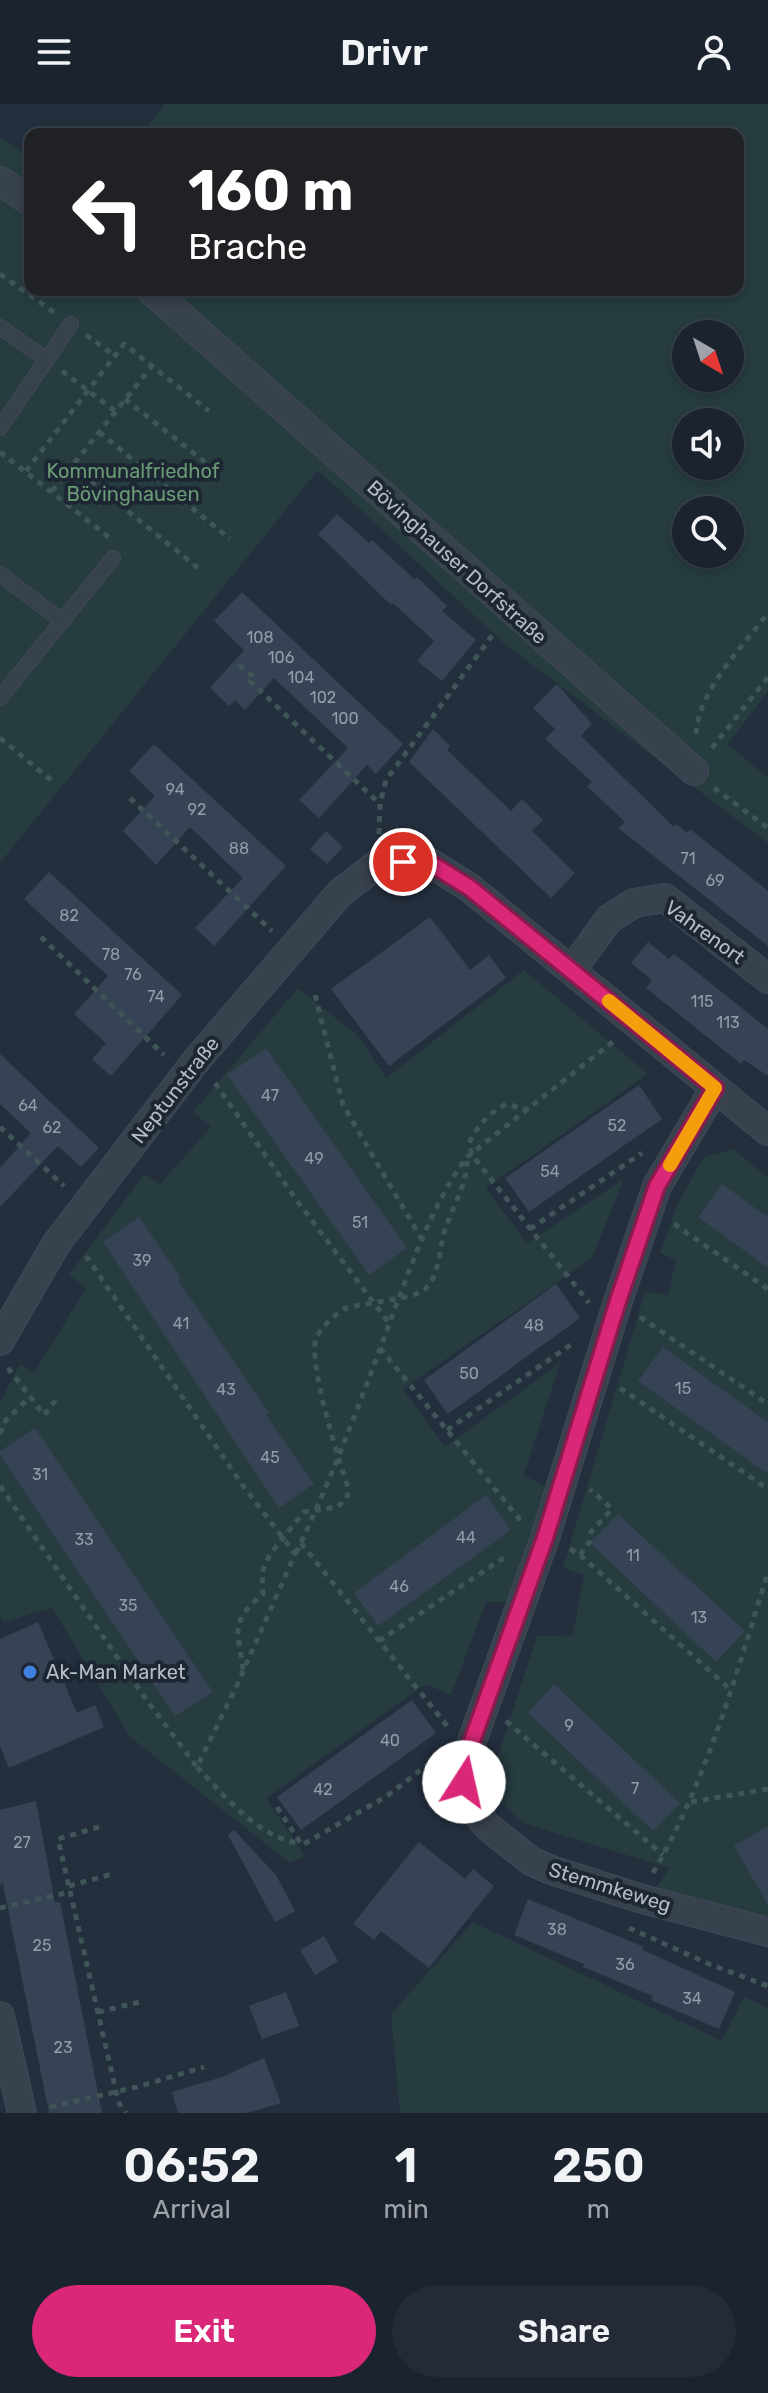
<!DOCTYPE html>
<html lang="en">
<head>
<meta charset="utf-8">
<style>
	:root { --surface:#1b232e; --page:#242b36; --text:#f1f3f6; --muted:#a0a4aa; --line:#39404a; --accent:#db2777 }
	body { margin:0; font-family:Rubik,sans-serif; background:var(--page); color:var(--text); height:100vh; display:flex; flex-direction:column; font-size:30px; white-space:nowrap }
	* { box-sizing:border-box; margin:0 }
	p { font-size:26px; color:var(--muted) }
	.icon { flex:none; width:44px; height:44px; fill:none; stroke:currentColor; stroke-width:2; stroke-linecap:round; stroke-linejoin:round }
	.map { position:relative; height:2009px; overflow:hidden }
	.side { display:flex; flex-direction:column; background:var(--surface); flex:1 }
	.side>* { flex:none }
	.banner { position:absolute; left:24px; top:24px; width:720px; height:168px; border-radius:16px; box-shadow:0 4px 12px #0003,0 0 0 2px var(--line); background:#202124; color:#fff; overflow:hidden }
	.needle { width:52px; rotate:141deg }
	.buttons { position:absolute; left:672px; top:216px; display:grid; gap:16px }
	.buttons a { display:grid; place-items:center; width:72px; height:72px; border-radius:50%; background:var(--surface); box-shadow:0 4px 12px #0003,0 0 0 2px var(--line); font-size:40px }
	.pin { position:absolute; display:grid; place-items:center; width:68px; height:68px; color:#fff; margin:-34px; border:4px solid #fff; border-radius:50%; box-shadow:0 2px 8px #0007 }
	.me { position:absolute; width:88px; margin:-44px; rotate:10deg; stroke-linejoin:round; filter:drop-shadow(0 0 6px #0008) }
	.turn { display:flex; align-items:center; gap:28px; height:168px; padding:0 32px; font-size:36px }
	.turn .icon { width:104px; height:104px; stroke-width:2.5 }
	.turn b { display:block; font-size:56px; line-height:68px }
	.eta { display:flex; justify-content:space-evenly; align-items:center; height:136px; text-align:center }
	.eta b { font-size:48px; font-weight:600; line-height:56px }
	.cta { display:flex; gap:16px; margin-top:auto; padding:16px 32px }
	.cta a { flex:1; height:92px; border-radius:48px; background:var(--accent); color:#fff; font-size:32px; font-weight:600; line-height:92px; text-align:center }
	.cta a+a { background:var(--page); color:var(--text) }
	header { display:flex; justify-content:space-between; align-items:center; height:104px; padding:0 32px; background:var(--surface); font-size:36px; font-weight:600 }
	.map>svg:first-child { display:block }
	.green { fill:#263c3f; fill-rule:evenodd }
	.building { fill:#364354 }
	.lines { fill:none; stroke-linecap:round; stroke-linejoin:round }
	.service-casing { stroke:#414a57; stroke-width:16 }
	.minor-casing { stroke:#414a57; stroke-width:30 }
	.path { stroke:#3f5557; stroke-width:5; stroke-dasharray:6 6; stroke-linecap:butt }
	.service { stroke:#38414e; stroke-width:14 }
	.minor { stroke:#38414e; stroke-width:28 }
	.route-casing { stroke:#8e194d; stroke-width:20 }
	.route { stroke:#db2777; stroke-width:14 }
	.slow { stroke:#f59e0b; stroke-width:14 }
	.shop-dot { fill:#3f7fe0; stroke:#1d2633; stroke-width:3 }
	.labels { text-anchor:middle; stroke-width:8; stroke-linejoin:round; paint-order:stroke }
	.number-label { font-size:16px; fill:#929caa }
	.park-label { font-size:20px; fill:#6b9a76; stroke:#1d2633 }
	.street-label { font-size:20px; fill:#b4bcc9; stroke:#1d2633 }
	.poi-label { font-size:20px; fill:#b4bcc9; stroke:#1d2633; text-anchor:start }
</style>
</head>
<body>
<header><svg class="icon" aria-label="menu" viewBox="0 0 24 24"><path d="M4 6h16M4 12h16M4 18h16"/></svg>Drivr<svg class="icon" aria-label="person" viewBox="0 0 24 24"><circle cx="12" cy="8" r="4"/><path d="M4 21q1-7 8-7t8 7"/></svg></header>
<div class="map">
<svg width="768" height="2009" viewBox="0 0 768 2009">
	<rect width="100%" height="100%" fill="#242f3e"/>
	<path class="green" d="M 165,0 L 768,0 L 768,587 L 728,640 L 768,674 L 768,739 L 506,541 L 318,366 L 0,759 L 0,34 L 30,51 L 30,186 L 738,186 L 738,30 L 142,30 ZM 686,230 L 730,230 L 730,274 L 686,274 ZM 686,318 L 730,318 L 730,362 L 686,362 ZM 686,406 L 730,406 L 730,450 L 686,450 Z
		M 524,866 L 648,970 L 486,1084 L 527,1139 L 624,1075 L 592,1154 L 403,1285 L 445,1343 L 560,1259 L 524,1371 L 549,1385 L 514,1498 L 486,1498 L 451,1591 L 426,1580 L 266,1694 L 305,1752 L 290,1759 L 130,1633 L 52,1504 L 3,1518 L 0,1512 L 0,1298 L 20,1260 L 34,1269 L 86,1184 L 69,1171 L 144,1070 L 160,1080 L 211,1023 L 193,1008 L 298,884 L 358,932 L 386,974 Z
		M 733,1045 L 768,1074 L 768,1818 L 655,1786 L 669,1764 L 523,1719 L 492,1689 L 492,1671 L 537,1532 L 573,1531 L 584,1471 L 563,1464 L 645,1188 L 668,1191 L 676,1156 L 660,1149 L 679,1097 L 704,1053 Z
		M 473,1818 L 722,1937 L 744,1893 L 768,1904 L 768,2009 L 400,2009 L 391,1910 Z"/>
	<path class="building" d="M 337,410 L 369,439 L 372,436 L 415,476 L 417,473 L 447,502 L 442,507 L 476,536 L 442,577 L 417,557 L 434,537 L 393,499 L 391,501 L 318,430 Z
		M 242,488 L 403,640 L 376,670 L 367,661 L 319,714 L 299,696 L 348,644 L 274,574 L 245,606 L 235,596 L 229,602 L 210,584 L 244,546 L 214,517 Z
		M 557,580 L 592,620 L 581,632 L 674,723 L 676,720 L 687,729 L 690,725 L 768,787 L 768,842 L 618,724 L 625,718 L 587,682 L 592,678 L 545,635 L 555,625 L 533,604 Z
		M 433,625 L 450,642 L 447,646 L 511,707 L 522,695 L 543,716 L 532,727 L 575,769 L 551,794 L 409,658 Z
		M 154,640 L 286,762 L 214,842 L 195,824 L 243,774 L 190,723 L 156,761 L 123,727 L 155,692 L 129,667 Z
		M 326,727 L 343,743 L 327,760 L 310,745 Z
		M 49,768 L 182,891 L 111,972 L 92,955 L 106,939 L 74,910 L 108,872 L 24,795 Z
		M 430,813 L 470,866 L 489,851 L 506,874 L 389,962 L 331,885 Z
		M 648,838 L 669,855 L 674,850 L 768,925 L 768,972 L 744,956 L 741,960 L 646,884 L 652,876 L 631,859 Z
		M 266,944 L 407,1144 L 369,1171 L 227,971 Z
		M 0,950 L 99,1044 L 81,1063 L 58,1042 L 0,1103 L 0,1064 L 31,1029 L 0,1000 Z
		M 639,981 L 662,1015 L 529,1108 L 505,1074 Z
		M 722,1080 L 768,1113 L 768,1164 L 698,1113 Z
		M 139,1113 L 181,1174 L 178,1176 L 269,1309 L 266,1311 L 314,1380 L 279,1404 L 103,1138 Z
		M 556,1180 L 580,1214 L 448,1310 L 424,1276 Z
		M 663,1243 L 768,1318 L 768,1370 L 638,1277 Z
		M 35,1324 L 213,1588 L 175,1612 L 0,1351 L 0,1347 Z
		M 486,1391 L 511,1426 L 378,1522 L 354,1489 Z
		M 618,1410 L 745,1527 L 716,1558 L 590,1439 Z
		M 38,1518 L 77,1609 L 95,1601 L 104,1623 L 9,1664 L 0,1642 L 0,1535 Z
		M 554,1580 L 680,1699 L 653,1727 L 528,1609 Z
		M 412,1596 L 436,1629 L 301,1726 L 277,1693 Z
		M 36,1697 L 55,1799 L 60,1798 L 102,2009 L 49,2009 L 3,1780 L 0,1781 L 0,1706 Z
		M 768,1722 L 768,1801 L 734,1742 Z
		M 234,1726 L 276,1771 L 295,1807 L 275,1818 L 228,1731 Z
		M 419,1738 L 465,1775 L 473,1765 L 494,1782 L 429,1864 L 381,1827 L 374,1836 L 353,1820 Z
		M 528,1795 L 644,1843 L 643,1846 L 735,1888 L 719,1925 L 651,1896 L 653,1892 L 583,1863 L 584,1860 L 514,1831 Z
		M 324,1832 L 338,1857 L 315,1871 L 300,1846 Z
		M 286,1888 L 299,1922 L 262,1935 L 249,1902 Z
		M 264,1954 L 281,1999 L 247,2009 L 178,2009 L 172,1988 L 222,1973 Z"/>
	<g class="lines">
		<defs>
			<path id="service" d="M 0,223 L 47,256
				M 0,324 L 71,220
				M 0,470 L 63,518
				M 0,594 L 113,454"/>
			<path id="minor" d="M 0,77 L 30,97
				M 151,186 L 694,667
				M 572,866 L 609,815 L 634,799 L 665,794 L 768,875
				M 715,984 L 657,1082 L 618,1197 L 545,1434 L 463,1662 L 465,1694 L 487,1722 L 531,1757 L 551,1766 L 639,1794 L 768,1828
				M 0,1237 L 56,1140 L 195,958 L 340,789 L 379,759 L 427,757 L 470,784 L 768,1027
				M 0,1912 L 22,2009"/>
		</defs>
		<use href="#service" class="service-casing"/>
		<use href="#minor" class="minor-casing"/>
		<path class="path" d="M 0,170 L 55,209
			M 86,231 L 115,252
			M 62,267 L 115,307
			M 125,295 L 219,369
			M 99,328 L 230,435
			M 0,348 L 110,434
			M 72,362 L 203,468
			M 26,367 L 124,240 L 209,307
			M 52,387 L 152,262
			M 239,561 L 254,573 L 250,577 L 379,699
			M 696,630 C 698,587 743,542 768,509
			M 0,634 L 51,676
			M 712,644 L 768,573
			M 714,684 L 768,724
			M 130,694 L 272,827
			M 379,730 L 380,700 L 386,676 L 494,529
			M 41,833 L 164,951
			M 315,891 L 343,1001 L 422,1136
			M 215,979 L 295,1094 L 389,1219
			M 529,1006 L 506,1000 C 488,1010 479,1020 469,1039 L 472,1051 L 589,1199
			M 0,1023 L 64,1082
			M 674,1120 L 768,1185
			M 530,1125 L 642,1049
			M 640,1213 L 768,1300
			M 380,1244 L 521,1417
			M 8,1264 L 44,1311 L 59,1292
			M 620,1284 L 768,1385
			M 447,1326 L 575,1238
			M 0,1330 L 6,1316 L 30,1293
			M 0,1382 L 145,1594 L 197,1663 L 237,1581 L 295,1450 L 241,1379 L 84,1149
			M 301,1439 L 448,1623
			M 570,1445 L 580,1451 L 732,1587
			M 296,1449 C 332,1374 361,1296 390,1218 C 411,1162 431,1102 467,1053 L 615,936
			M 580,1451 L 590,1437 L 591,1428 L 612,1405 L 590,1385
			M 379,1537 L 508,1451
			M 243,1566 C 238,1526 229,1518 263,1490 L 262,1468 L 270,1450 L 304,1408 L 337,1403 L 347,1395 L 348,1384 C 339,1356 308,1260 316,1234 C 320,1225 337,1208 346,1204 C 363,1199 412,1195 424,1186 C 440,1174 439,1142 446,1123 C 454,1100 468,1079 467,1053
			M 506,1617 L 663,1751
			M 197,1663 C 227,1694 256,1732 301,1740
			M 691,1698 L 768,1685
			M 277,1703 L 302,1741 L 387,1692 L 435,1655
			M 99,1723 L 58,1735 L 116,1987 L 119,1999 L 126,2009
			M 653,1769 C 707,1676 736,1571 768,1468
			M 69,1782 L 112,1770
			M 0,1804 L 70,1788
			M 629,1824 L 709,1860 L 768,1882
			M 98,1908 L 140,1898
			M 50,2003 L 137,1983 L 204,1963"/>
		<use href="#service" class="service"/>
		<use href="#minor" class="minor"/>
	</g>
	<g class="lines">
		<defs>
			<path id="route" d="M 403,758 L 427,757 L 470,784 L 715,984 L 657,1082 L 618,1197 L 545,1434 L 463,1662 L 464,1678"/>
		</defs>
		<use href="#route" class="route-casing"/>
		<use href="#route" class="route"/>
		<path class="slow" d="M 609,897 L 715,984 L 670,1061"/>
	</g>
	<circle class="shop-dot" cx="30" cy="1568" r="8"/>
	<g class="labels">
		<g class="number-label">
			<text x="260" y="539">108</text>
			<text x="281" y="559">106</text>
			<text x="301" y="579">104</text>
			<text x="323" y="599">102</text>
			<text x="345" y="620">100</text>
			<text x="175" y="691">94</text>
			<text x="197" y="711">92</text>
			<text x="239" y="750">88</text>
			<text x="688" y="760">71</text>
			<text x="715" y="782">69</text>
			<text x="69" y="817">82</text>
			<text x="111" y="856">78</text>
			<text x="133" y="876">76</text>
			<text x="156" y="898">74</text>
			<text x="702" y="903">115</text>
			<text x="728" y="924">113</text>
			<text x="270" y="997">47</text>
			<text x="28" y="1007">64</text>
			<text x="617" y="1027">52</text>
			<text x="52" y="1029">62</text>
			<text x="314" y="1060">49</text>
			<text x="550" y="1073">54</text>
			<text x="360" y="1124">51</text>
			<text x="142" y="1162">39</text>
			<text x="181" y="1225">41</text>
			<text x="534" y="1227">48</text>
			<text x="469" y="1275">50</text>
			<text x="683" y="1290">15</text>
			<text x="226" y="1291">43</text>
			<text x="270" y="1359">45</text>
			<text x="40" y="1376">31</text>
			<text x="466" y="1439">44</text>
			<text x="84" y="1441">33</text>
			<text x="633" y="1457">11</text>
			<text x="399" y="1488">46</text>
			<text x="128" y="1507">35</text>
			<text x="699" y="1519">13</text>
			<text x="569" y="1627">9</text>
			<text x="390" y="1642">40</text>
			<text x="635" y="1690">7</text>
			<text x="323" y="1691">42</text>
			<text x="22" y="1744">27</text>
			<text x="557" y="1831">38</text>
			<text x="42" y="1847">25</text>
			<text x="625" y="1866">36</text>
			<text x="692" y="1900">34</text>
			<text x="63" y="1949">23</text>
		</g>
		<g class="park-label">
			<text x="133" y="374">Kommunalfriedhof<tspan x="133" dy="23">Bövinghausen</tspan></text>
		</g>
		<g class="street-label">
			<text transform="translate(457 458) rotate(42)" y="7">Bövinghauser Dorfstraße</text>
			<text transform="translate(705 828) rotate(36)" y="7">Vahrenort</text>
			<text transform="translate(175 986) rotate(-52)" y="7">Neptunstraße</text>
			<text transform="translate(610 1783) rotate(17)" y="7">Stemmkeweg</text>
		</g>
		<g class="poi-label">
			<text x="46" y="1575">Ak-Man Market</text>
		</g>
	</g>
</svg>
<div class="buttons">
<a><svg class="needle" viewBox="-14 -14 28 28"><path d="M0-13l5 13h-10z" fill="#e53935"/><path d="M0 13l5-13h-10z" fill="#a0a4aa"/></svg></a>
<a><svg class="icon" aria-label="sound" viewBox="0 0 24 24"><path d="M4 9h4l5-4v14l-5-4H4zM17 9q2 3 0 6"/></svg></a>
<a><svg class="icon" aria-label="search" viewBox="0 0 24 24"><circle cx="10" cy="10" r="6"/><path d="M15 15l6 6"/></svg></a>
</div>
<div class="pin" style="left:403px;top:758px;background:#d93025"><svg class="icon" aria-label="arrive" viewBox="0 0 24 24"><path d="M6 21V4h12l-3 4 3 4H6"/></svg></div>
<svg class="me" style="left:464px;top:1678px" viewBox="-20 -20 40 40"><circle r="19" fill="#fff"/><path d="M0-13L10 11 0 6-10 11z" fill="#db2777"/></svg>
<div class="banner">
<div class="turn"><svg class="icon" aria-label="left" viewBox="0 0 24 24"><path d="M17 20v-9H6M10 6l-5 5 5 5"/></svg><div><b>160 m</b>Brache</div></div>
</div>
</div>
<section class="side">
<div class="eta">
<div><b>06:52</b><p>Arrival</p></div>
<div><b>1</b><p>min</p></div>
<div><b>250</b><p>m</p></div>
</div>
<div class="cta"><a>Exit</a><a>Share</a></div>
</section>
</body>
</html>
